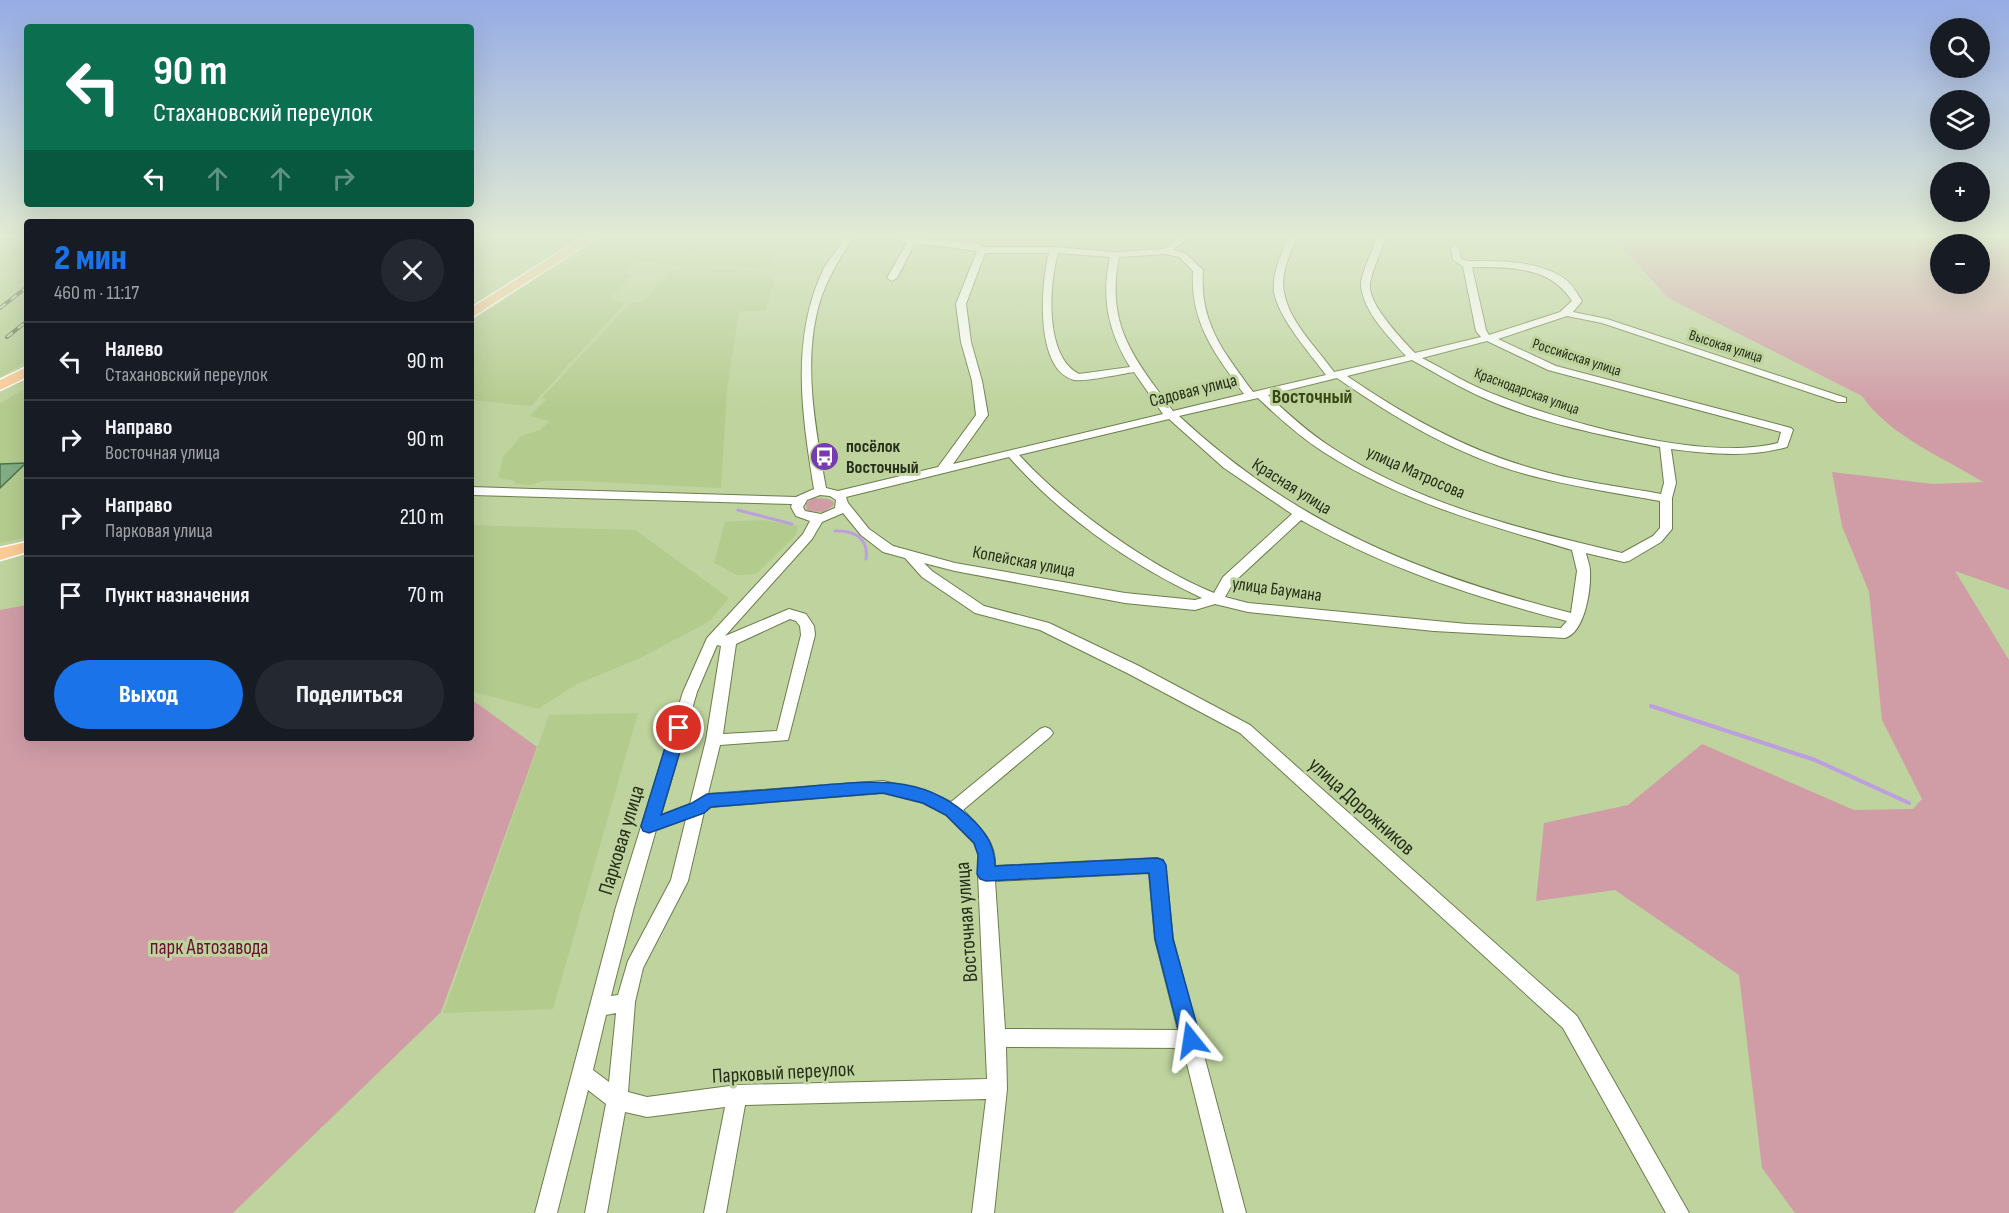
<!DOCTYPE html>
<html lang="ru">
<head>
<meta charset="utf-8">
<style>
	:root { --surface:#171b24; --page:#242831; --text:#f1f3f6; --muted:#9ea1a6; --line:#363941; --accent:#1a73e8 }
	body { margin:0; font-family:"Sofia Sans Condensed",sans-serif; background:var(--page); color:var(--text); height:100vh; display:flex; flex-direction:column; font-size:22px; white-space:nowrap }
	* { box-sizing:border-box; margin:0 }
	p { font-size:20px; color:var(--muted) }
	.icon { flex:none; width:33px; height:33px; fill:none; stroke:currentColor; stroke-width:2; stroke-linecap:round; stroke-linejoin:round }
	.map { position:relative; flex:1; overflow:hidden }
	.details { position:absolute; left:24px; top:219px; width:450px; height:522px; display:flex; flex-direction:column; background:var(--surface); border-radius:6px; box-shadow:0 6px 24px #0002 }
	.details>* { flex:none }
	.banner { position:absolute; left:24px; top:24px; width:450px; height:183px; border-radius:6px; box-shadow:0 6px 24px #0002; background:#0b6e4f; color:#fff; overflow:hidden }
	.fabs { position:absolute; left:1930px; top:18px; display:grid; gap:12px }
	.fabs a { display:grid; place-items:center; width:60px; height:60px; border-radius:50%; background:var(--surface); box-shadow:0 6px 24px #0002; font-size:30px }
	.pin { position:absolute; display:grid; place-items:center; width:51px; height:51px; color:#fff; margin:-26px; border:3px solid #fff; border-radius:50%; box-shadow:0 2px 6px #0007 }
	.me { position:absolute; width:66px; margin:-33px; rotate:345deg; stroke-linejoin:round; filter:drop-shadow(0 0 4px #0008) }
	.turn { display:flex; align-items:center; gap:21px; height:126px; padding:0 30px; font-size:27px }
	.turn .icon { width:78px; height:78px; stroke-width:2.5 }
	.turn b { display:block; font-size:42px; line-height:51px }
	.lanes { display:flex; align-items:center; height:57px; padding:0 30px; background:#0003; justify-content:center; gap:30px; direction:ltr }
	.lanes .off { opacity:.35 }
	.round { display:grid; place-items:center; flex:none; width:63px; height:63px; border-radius:32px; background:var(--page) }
	.overview { display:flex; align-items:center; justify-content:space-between; height:102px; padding:0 30px }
	h1 { font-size:36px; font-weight:800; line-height:45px; color:var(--accent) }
	.button { display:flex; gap:12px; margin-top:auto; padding:12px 30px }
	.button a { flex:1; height:69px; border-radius:36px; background:var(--accent); color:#fff; font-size:24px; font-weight:800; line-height:69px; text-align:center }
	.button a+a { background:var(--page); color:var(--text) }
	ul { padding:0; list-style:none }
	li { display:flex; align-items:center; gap:18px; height:78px; padding:0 30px; border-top:2px solid var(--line) }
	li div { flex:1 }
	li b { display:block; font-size:22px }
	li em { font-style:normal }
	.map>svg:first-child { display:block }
	.built { fill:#b4cb8e }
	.green { fill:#d09da7; fill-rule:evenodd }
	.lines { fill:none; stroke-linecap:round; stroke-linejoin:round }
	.stream-far1 { stroke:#bc9fde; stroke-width:3 }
	.stream { stroke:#bc9fde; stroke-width:4 }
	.building { fill:#83ae84; stroke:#4b734c; stroke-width:1.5 }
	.minor-casing { stroke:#6c7e4c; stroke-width:2 }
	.major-casing { stroke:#fff; stroke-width:3 }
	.minor { fill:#fff; fill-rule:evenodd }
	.major { fill:#fccb97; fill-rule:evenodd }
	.rail-casing { stroke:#5b6847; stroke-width:4 }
	.rail { stroke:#bed39d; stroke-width:2; stroke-dasharray:7; stroke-linecap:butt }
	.route { fill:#1a73e8; stroke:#114b97; stroke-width:1.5 }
	.labels { text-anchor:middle; stroke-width:6; stroke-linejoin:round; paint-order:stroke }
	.far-street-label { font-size:15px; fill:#272f1a; stroke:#bed39d }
	.street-label { font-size:18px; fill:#272f1a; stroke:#bed39d }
	.poi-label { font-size:18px; font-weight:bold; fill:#272f1a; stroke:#bed39d; text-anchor:start }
	.far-district-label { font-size:20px; font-weight:bold; fill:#374716; stroke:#bed39d }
	.near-street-label { font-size:21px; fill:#272f1a; stroke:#bed39d }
	.near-park-label { font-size:21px; fill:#6a1131; stroke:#bed39d }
</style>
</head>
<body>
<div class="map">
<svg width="2009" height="1213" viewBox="0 0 2009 1213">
	<rect width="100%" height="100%" fill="#bed39d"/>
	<path class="built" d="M 0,238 L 27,238 L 27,362 L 0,377 Z
		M 611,238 L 709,238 L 679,265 L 635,261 L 624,273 L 634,274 L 609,298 L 625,303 L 531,406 L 471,400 L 471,322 L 549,270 L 556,271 Z
		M 714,238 L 723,238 L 779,242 L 767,269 L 683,263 Z
		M 692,267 L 766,272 L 774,281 L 766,311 L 740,311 L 737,324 L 727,389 L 721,488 L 580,481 L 542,481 L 530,485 L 517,484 L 512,480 L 498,478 L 503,457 L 521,436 L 540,430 L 550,421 L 530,416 L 547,399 L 542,398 L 629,304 L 644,301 L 671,271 Z
		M 27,388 L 27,537 L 0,543 L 0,403 Z
		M 763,520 L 798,526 L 796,535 L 756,574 L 737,575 L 714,563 L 725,522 Z
		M 471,525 L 635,530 L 729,598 L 710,621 L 640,658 L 575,685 L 538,709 L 471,691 Z
		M 638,713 L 553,1009 L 443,1013 L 549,715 Z"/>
	<path class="green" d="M 1614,238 L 2009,238 L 2009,590 L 1955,571 L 2009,660 L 2009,1213 L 1795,1213 L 1762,1168 L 1739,975 L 1615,890 L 1536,901 L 1544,823 L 1628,805 L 1702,744 L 1854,810 L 1913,809 L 1922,799 L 1882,720 L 1869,592 L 1842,526 L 1832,472 L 1933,484 L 1983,482 C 1941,456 1891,437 1862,396 L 1668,298 ZM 1941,244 L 1980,244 L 1980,284 L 1941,284 Z
		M 814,498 L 828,499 L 834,502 L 833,506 L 824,512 L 807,511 L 806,503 Z
		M 27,605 L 27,738 L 471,738 L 471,699 L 537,747 L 441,1012 L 233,1213 L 0,1213 L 0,610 Z"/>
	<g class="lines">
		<path class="stream-far1" d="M 738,510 L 792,524
			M 835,531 C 854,530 869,538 866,559"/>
		<path class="stream" d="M 1651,706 L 1815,760 L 1909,803"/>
	</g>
	<path class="building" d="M 26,463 L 0,488 L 0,464 Z"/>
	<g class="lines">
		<defs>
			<path id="minor" d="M 845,238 L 853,238 C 841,256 830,274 822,295 C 801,356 815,426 826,488 L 838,491 L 938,467 L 976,415 L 972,381 L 961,342 L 956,304 L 977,251 L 924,244 L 914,245 L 897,278 L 892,281 L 887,278 L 906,244 L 897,238 C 923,238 950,241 977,244 L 984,247 L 1054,247 L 1115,252 L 1164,249 L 1178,238 L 1187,238 L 1173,250 L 1185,253 L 1203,270 C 1199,323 1224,352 1253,392 L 1326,375 C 1309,352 1279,319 1274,292 C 1272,274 1281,254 1288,238 L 1296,238 C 1290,254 1280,275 1284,292 C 1289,322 1317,348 1334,372 L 1406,356 C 1389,337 1364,313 1361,286 C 1360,276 1373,249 1377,238 L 1385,238 C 1381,252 1373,268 1370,283 C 1367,304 1402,339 1415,353 L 1481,337 L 1476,331 L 1463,266 L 1453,260 L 1451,248 L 1455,245 L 1459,248 L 1461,259 L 1468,261 C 1498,261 1539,260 1565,279 C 1572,284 1577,293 1582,301 L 1573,312 L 1607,319 L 1846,398 L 1846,402 L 1838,402 L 1602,323 L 1567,316 L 1498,339 L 1556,366 L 1791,428 L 1793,430 L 1787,447 C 1748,458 1711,454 1671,449 L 1676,483 L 1672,498 L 1672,529 L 1661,542 L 1629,561 L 1624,562 L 1586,553 C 1587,559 1590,565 1590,571 C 1591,590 1585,632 1565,638 L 1434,631 L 1248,612 L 1215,604 L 1195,610 L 1125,603 L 955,571 L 924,563 L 932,571 L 984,606 L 1049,623 L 1139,666 L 1250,725 L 1577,1016 L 1689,1213 L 1666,1213 L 1563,1028 L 1240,733 L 1129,674 L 1040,630 L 975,613 L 922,577 L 905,558 L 883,552 L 861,535 L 843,513 L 822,522 L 812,539 L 725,636 L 789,609 L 806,614 L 814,626 L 815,635 L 788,740 L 720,745 L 708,794 L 883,781 L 927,791 L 951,802 L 1040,729 L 1045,727 L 1050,729 L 1053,733 L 1050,737 L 963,810 C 980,827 996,841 995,866 L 1157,858 L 1163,860 L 1165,865 L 1173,939 L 1246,1213 L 1224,1213 L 1183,1048 L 1006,1047 L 1007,1089 L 994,1213 L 972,1213 L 986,1099 L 745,1105 L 726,1213 L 704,1213 L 725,1107 L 647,1117 L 625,1112 L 607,1213 L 585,1213 L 606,1104 L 588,1090 L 557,1213 L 535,1213 L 616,907 L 683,692 L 707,638 L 803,534 L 810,521 L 796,516 L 791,507 L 792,504 L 471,495 L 471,487 L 796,497 L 814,489 C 802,415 790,338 824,268 C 830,258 838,248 845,238 ZM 985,253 L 1049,253 C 1041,282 1034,369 1074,380 C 1085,382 1121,374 1134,372 L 1163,414 L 953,464 L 988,415 L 982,381 L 971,342 L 966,304 ZM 1058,253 L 1110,257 C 1101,298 1108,331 1130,367 L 1079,374 C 1044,356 1049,284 1058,253 ZM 1166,254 L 1179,257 L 1193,271 C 1190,323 1215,354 1244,394 L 1173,411 C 1167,404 1162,396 1156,388 C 1124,345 1108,313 1119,257 ZM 1472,267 C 1509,267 1550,266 1572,301 L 1560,312 L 1489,335 L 1486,330 ZM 1487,341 L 1548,370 L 1781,432 L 1778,443 C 1705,462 1566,423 1496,395 C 1470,386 1446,370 1422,358 ZM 1412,360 C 1436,373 1460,388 1486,399 C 1540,423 1602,435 1660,447 L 1664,483 L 1661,494 C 1618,486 1573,481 1531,468 C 1464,449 1404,415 1347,376 ZM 1337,378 C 1395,418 1456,455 1525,474 C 1569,486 1615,493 1660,501 L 1660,528 L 1653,536 L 1622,553 C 1524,530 1417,504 1331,447 C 1308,432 1288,414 1268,395 ZM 1258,398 C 1279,418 1300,437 1325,453 C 1400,501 1487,525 1572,550 L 1577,571 L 1571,613 C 1419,574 1296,525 1179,416 ZM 1169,419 L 1224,468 L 1292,514 L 1223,577 L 1214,593 C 1148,566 1067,507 1019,455 ZM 1009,457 C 1061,516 1131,565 1202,598 L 1195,600 L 1125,593 L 955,563 L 893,546 L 869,529 L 848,503 L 846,497 ZM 820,495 L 830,496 L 836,500 L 835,508 L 821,514 L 805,511 L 803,507 L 807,500 ZM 1301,520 C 1385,568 1474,597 1567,621 L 1561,628 L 1467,624 L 1248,603 L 1225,597 L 1233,583 ZM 790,619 L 796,621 L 800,626 L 801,635 L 777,731 L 723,734 L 736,644 ZM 717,645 L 721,646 L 706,740 L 690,804 L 661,815 L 697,692 ZM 883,793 L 923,803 L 946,815 L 974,843 L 979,855 L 978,874 L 987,1079 L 737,1085 L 647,1097 L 628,1092 L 635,1002 L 643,968 L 688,881 L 704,812 L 711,807 ZM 686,819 L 671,880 L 628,961 L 618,995 L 611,996 L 634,907 L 656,830 ZM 1149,873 L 1155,939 L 1178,1030 L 1005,1029 L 995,881 ZM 616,1013 L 609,1082 L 593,1070 L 606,1015 Z"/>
			<path id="major" d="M 582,238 L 596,238 L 471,318 L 471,308 Z
				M 27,367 L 27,377 L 0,390 L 0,380 Z
				M 27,542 L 27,552 L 0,560 L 0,548 Z"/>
		</defs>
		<use href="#minor" class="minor-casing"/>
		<use href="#major" class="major-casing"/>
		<use href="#minor" class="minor"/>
		<use href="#major" class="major"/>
		<defs>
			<path id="rail" d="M 0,308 L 27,287
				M 7,337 L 27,321"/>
		</defs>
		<use href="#rail" class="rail-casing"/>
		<use href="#rail" class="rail"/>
	</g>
	<linearGradient id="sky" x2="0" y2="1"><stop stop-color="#96ace4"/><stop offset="0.58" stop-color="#e2ebd3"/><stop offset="1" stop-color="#e2ebd3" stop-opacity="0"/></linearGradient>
	<rect width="2009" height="408" fill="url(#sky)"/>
	<path class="route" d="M 679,723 L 684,724 L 687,728 L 661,815 L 692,803 L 707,794 C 742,792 777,789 812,786 C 875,781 926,773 975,822 C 987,835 995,847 995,866 L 1157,858 L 1163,860 L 1166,865 L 1173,939 L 1201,1040 L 1198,1046 L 1191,1049 L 1184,1046 L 1181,1040 L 1155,939 L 1149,873 L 986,881 L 980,879 L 977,874 L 978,855 L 974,843 L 946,815 L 923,803 L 883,793 L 711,807 L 704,813 L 649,833 L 643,831 L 641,826 L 671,728 L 674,724 Z"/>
	<defs>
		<symbol id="bus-disc" viewBox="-11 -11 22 22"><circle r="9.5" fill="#783aaf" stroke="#bed39d"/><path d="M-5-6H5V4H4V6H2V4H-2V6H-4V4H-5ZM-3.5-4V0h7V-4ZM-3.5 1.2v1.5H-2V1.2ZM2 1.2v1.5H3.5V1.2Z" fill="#fff"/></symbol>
	</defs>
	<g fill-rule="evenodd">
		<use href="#bus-disc" x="808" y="440" width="33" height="33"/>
	</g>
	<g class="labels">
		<g class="far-street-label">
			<text transform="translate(1726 346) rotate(18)" y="5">Высокая улица</text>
			<text transform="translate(1577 357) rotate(18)" y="5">Российская улица</text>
			<text transform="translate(1527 391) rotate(20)" y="5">Краснодарская улица</text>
		</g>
		<g class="street-label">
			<text transform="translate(1193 390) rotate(-14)" y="6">Садовая улица</text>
			<text transform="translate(1416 472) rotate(24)" y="6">улица Матросова</text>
			<text transform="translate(1292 486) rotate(32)" y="6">Красная улица</text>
			<text transform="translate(1024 561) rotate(11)" y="6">Копейская улица</text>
			<text transform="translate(1277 589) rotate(8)" y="6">улица Баумана</text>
		</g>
		<g class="poi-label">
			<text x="846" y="452">посёлок<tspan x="846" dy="21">Восточный</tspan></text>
		</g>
		<g class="far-district-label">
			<text x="1312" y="403">Восточный</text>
		</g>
		<g class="near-street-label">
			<text transform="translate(1362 806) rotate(42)" y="7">улица Дорожников</text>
			<text transform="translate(621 840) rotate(-73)" y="7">Парковая улица</text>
			<text transform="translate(966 922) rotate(-94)" y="7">Восточная улица</text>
			<text transform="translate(783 1072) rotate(-3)" y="7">Парковый переулок</text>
		</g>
		<g class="near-park-label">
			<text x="209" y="954">парк Автозавода</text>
		</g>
	</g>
</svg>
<div class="fabs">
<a><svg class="icon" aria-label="search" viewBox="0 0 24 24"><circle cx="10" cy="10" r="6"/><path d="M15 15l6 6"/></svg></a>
<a><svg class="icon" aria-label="layers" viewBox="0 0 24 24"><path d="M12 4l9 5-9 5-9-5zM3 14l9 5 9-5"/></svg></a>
<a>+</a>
<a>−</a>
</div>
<div class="pin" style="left:679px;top:728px;background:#d93025"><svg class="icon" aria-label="arrive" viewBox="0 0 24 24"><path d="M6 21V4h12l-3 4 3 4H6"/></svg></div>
<svg class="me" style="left:1191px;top:1040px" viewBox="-20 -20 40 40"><path d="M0-17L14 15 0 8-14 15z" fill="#1a73e8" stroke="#fff" stroke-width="4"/></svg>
<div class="banner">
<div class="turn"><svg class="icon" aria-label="left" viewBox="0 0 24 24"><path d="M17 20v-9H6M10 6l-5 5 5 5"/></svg><div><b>90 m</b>Стахановский переулок</div></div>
<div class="lanes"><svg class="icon" aria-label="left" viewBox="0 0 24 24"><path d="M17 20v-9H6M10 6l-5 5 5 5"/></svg><svg class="icon off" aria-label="ahead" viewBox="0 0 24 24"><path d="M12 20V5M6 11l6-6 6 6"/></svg><svg class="icon off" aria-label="ahead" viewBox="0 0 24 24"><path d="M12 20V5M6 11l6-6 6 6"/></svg><svg class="icon off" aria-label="right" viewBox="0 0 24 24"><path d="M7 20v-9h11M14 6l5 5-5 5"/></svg></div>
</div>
<section class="details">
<div class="overview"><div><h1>2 мин</h1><p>460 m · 11:17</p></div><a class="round"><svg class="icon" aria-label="close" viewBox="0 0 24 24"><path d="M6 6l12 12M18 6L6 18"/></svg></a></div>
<ul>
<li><svg class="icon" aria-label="left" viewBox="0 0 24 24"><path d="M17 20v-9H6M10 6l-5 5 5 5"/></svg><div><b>Налево</b><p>Стахановский переулок</p></div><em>90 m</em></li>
<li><svg class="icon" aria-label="right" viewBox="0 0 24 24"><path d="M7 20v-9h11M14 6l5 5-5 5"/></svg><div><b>Направо</b><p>Восточная улица</p></div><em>90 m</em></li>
<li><svg class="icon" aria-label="right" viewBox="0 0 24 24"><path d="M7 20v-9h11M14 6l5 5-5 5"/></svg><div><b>Направо</b><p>Парковая улица</p></div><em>210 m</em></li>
<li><svg class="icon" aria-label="arrive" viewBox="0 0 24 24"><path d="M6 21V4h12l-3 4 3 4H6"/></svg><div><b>Пункт назначения</b></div><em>70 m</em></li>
</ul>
<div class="button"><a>Выход</a><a>Поделиться</a></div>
</section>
</div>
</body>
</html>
